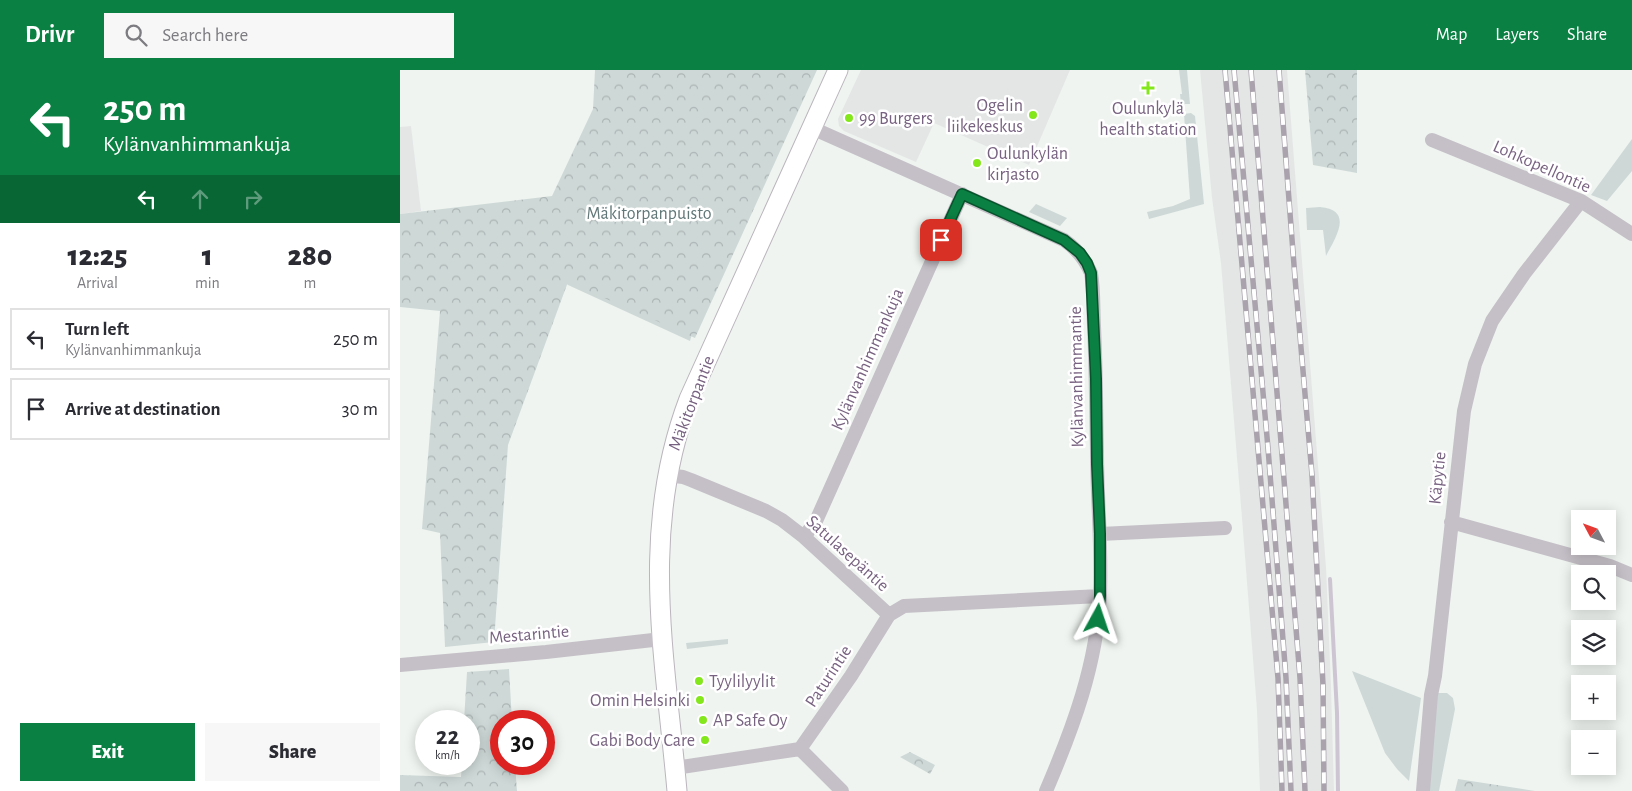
<!DOCTYPE html>
<html lang="en">
<head>
<meta charset="utf-8">
<style>
	:root { --surface:#fff; --page:#f7f7f7; --text:#2b2b33; --muted:#7c7c81; --line:#e1e1e2; --accent:#0b8043 }
	body { margin:0; font-family:"Alegreya Sans",sans-serif; background:var(--page); color:var(--text); height:100vh; display:flex; flex-direction:column; font-size:19px; white-space:nowrap }
	* { box-sizing:border-box; margin:0 }
	p { font-size:16px; color:var(--muted) }
	.icon { flex:none; width:28px; height:28px; fill:none; stroke:currentColor; stroke-width:2; stroke-linecap:round; stroke-linejoin:round }
	.map { position:relative; flex:1; overflow:hidden }
	.panel { display:flex; flex-direction:column; background:var(--surface); width:400px }
	.panel>* { flex:none }
	.hud { background:#0b8043; color:#fff; overflow:hidden }
	.needle { width:32px; rotate:311deg }
	.fabs { position:absolute; left:1171px; top:440px; display:grid; gap:10px }
	.fabs a { display:grid; place-items:center; width:45px; height:45px; border-radius:0px; background:var(--surface); box-shadow:0 2px 12px #0003; font-size:25px }
	.speed { position:absolute; left:15px; top:640px; display:flex; gap:10px; font-size:25px; font-weight:700; text-align:center }
	.speed>* { display:grid; place-content:center; width:65px; height:65px; border-radius:50%; background:var(--surface); box-shadow:0 2px 12px #0003; line-height:1 }
	.speed small { font-size:12px; font-weight:400 }
	.speed .limit { border:8px solid #d22; background:#fff; color:#111 }
	.pin { position:absolute; display:grid; place-items:center; width:42px; height:42px; color:#fff; margin:-21px; border-radius:10px; box-shadow:0 2px 8px #0006 }
	.me { position:absolute; width:55px; margin:-28px; rotate:5deg; stroke-linejoin:round; filter:drop-shadow(0 0 4px #0008) }
	.turn { display:flex; align-items:center; gap:18px; height:105px; padding:0 20px; font-size:22px }
	.turn .icon { width:65px; height:65px; stroke-width:2.5 }
	.turn b { display:block; font-size:35px; line-height:42px }
	.lanes { display:flex; align-items:center; height:48px; padding:0 20px; background:#0003; justify-content:center; gap:25px; direction:ltr }
	.lanes .off { opacity:.35 }
	.eta { display:flex; justify-content:space-evenly; align-items:center; height:85px; text-align:center }
	.eta b { font-size:30px; font-weight:800; line-height:35px }
	.button { display:flex; gap:10px; margin-top:auto; padding:10px 20px }
	.button a { flex:1; height:58px; border-radius:0px; background:var(--accent); color:#fff; font-size:20px; font-weight:800; line-height:58px; text-align:center }
	.button a+a { background:var(--page); color:var(--text) }
	ul { padding:0; list-style:none }
	li { display:flex; align-items:center; gap:15px; height:62px; margin:0 10px 8px; padding:0 10px; border:2px solid var(--line); border-radius:0px }
	li div { flex:1 }
	li b { display:block; font-size:19px }
	li em { font-style:normal }
	header { display:flex; align-items:center; gap:30px; box-sizing:border-box; height:70px; padding:0 25px; background:var(--accent); color:#fff }
	header strong { font-size:24px }
	nav { display:flex; gap:28px; margin-inline-start:auto; font-size:18px }
	.search { width:350px; height:45px; background:var(--page); display:flex; align-items:center; gap:12px; box-sizing:border-box; padding:0 18px; border-radius:0px; color:var(--muted); font-size:19px }
	main { display:flex; flex:1; min-height:0 }
	.map>svg:first-child { display:block }
	.built { fill:#e4e6e6 }
	.grass { fill:#ced9d7 }
	.forest { fill:url(#forest-crowns) }
	.lines { fill:none; stroke-linecap:round; stroke-linejoin:round }
	.stream { stroke:#cdc6d2; stroke-width:4 }
	.secondary-casing { stroke:#bbb5bd; stroke-width:21 }
	.street { stroke:#c5c0c7; stroke-width:14 }
	.secondary { stroke:#fff; stroke-width:19 }
	.rail-casing { stroke:#aaa3ad; stroke-width:5.5 }
	.rail { stroke:#fff; stroke-width:4; stroke-dasharray:11; stroke-linecap:butt }
	.route-casing { stroke:#07532c; stroke-width:12 }
	.route { stroke:#0b8043; stroke-width:9 }
	.poi-dot { fill:#83e71c; stroke:#fff; stroke-width:2 }
	.labels { text-anchor:middle; stroke-width:5; stroke-linejoin:round; paint-order:stroke }
	.poi-label { font-size:18px; fill:#786281; stroke:#fff; text-anchor:start }
	.street-label { font-size:18px; fill:#786281; stroke:#fff }
	.park-label { font-size:18px; fill:#617778; stroke:#fff }
</style>
</head>
<body>
<header>
<strong>Drivr</strong>
<div class="search"><svg class="icon" aria-label="search" viewBox="0 0 24 24"><circle cx="10" cy="10" r="6"/><path d="M15 15l6 6"/></svg>Search here</div>
<nav><a>Map</a><a>Layers</a><a>Share</a></nav>
</header>
<main>
<section class="panel">
<div class="hud">
<div class="turn"><svg class="icon" aria-label="left" viewBox="0 0 24 24"><path d="M17 20v-9H6M10 6l-5 5 5 5"/></svg><div><b>250 m</b>Kylänvanhimmankuja</div></div>
<div class="lanes"><svg class="icon" aria-label="left" viewBox="0 0 24 24"><path d="M17 20v-9H6M10 6l-5 5 5 5"/></svg><svg class="icon off" aria-label="ahead" viewBox="0 0 24 24"><path d="M12 20V5M6 11l6-6 6 6"/></svg><svg class="icon off" aria-label="right" viewBox="0 0 24 24"><path d="M7 20v-9h11M14 6l5 5-5 5"/></svg></div>
</div>
<div class="eta">
<div><b>12:25</b><p>Arrival</p></div>
<div><b>1</b><p>min</p></div>
<div><b>280</b><p>m</p></div>
</div>
<ul>
<li><svg class="icon" aria-label="left" viewBox="0 0 24 24"><path d="M17 20v-9H6M10 6l-5 5 5 5"/></svg><div><b>Turn left</b><p>Kylänvanhimmankuja</p></div><em>250 m</em></li>
<li><svg class="icon" aria-label="arrive" viewBox="0 0 24 24"><path d="M6 21V4h12l-3 4 3 4H6"/></svg><div><b>Arrive at destination</b></div><em>30 m</em></li>
</ul>
<div class="button"><a>Exit</a><a>Share</a></div>
</section>
<div class="map">
<svg width="1232" height="721" viewBox="0 0 1232 721">
	<defs>
		<pattern id="forest-crowns" width="20" height="18" patternUnits="userSpaceOnUse" patternTransform="scale(1.25)"><rect width="20" height="18" fill="#ced9d7"/><path d="M2 6a3 3 0 1 1 6 0M12 15a3 3 0 1 1 6 0" fill="none" stroke="#acb3b4"/></pattern>
	</defs>
	<rect width="100%" height="100%" fill="#eff4f0"/>
	<path class="built" d="M 461,0 L 670,0 L 629,95 L 534,53 L 516,92 L 444,61 L 439,56 L 438,49 Z
		M 800,0 L 887,0 L 926,497 L 931,616 L 934,721 L 860,721 L 857,640 L 842,448 L 821,193 L 812,128 Z
		M 11,56 L 21,141 L 0,144 L 0,57 Z"/>
	<path class="grass" d="M 779,0 L 787,0 L 790,34 L 781,34 L 780,24 L 782,24 Z
		M 791,43 L 795,46 L 804,134 L 749,149 L 747,142 L 773,136 L 790,129 L 784,44 Z
		M 1232,69 L 1232,101 L 1207,131 L 1191,125 Z
		M 636,134 L 667,148 L 660,156 L 629,142 Z
		M 920,137 C 954,140 936,167 926,186 L 923,160 L 907,160 L 906,138 Z
		M 162,198 L 292,264 L 290,271 L 168,215 L 161,209 Z
		M 328,569 L 328,574 L 287,579 L 286,573 Z
		M 952,601 L 1021,628 L 1009,711 L 997,699 L 985,683 Z
		M 1037,623 L 1047,623 L 1053,628 L 1055,639 L 1039,721 L 1026,721 Z"/>
	<path class="forest" d="M 195,0 L 417,0 L 295,268 L 168,212 L 108,375 L 94,572 L 45,577 L 40,463 L 22,459 L 40,241 L 0,237 L 0,144 L 152,126 L 193,39 Z
		M 905,0 L 957,0 L 957,103 L 913,95 Z
		M 109,599 L 112,651 L 101,651 L 101,694 L 115,694 L 117,721 L 0,721 L 0,705 L 61,707 L 62,694 L 69,694 L 69,651 L 64,651 L 67,602 Z
		M 510,682 L 535,695 L 530,704 L 500,687 Z
		M 1058,709 L 1135,721 L 1055,721 Z"/>
	<g class="lines">
		<path class="stream" d="M 930,509 L 937,643 L 938,721"/>
		<defs>
			<path id="secondary" d="M 277,721 C 265,585 239,461 289,329 L 438,0"/>
		</defs>
		<use href="#secondary" class="secondary-casing"/>
		<path class="street" d="M 412,58 L 664,170 C 677,179 685,189 691,203 C 694,220 693,238 694,256 C 696,297 696,339 697,381 C 697,429 702,477 700,525 C 697,594 673,658 646,721
			M 1032,70 L 1181,131 L 1232,164
			M 267,405 L 283,407 L 291,410 L 366,441 L 382,450 L 404,467 L 489,545
			M 1051,452 L 1210,496 L 1232,505
			M 700,464 L 825,458
			M 404,467 L 416,451 L 562,124
			M 0,595 L 146,582 L 262,569
			M 400,679 L 442,721
			M 275,698 L 400,679 L 451,606 L 489,545 L 504,536 L 700,526
			M 1023,721 L 1031,625 L 1035,606 L 1064,341 L 1075,294 L 1092,251 L 1098,242 L 1124,204 L 1181,131"/>
		<use href="#secondary" class="secondary"/>
		<defs>
			<path id="rail" d="M 825,0 L 878,608 L 882,721
				M 834,0 L 868,378 L 886,608 L 891,721
				M 851,0 L 900,608 L 905,721
				M 879,0 L 895,208 L 912,405 L 923,615 L 924,721"/>
		</defs>
		<use href="#rail" class="rail-casing"/>
		<use href="#rail" class="rail"/>
	</g>
	<g class="lines">
		<defs>
			<path id="route" d="M 541,170 L 562,124 L 664,170 L 680,183 L 687,193 L 691,203 L 696,309 L 697,394 L 700,464 L 700,526 L 698,549"/>
		</defs>
		<use href="#route" class="route-casing"/>
		<use href="#route" class="route"/>
	</g>
	<g class="poi-dot">
		<path d="M745.5 10.5h5v5h5v5h-5v5h-5v-5h-5v-5h5z"/>
		<circle cx="633" cy="45" r="5"/>
		<circle cx="449" cy="48" r="5"/>
		<circle cx="577" cy="93" r="5"/>
		<circle cx="299" cy="611" r="5"/>
		<circle cx="300" cy="630" r="5"/>
		<circle cx="303" cy="650" r="5"/>
		<circle cx="305" cy="670" r="5"/>
	</g>
	<g class="labels">
		<g class="poi-label">
			<text x="623" y="41" text-anchor="end">Ogelin<tspan x="623" dy="21">liikekeskus</tspan></text>
			<text x="748" y="44" text-anchor="middle">Oulunkylä<tspan x="748" dy="21">health station</tspan></text>
			<text x="459" y="54">99 Burgers</text>
			<text x="587" y="89">Oulunkylän<tspan x="587" dy="21">kirjasto</tspan></text>
			<text x="309" y="617">Tyylilyylit</text>
			<text x="290" y="636" text-anchor="end">Omin Helsinki</text>
			<text x="313" y="656">AP Safe Oy</text>
			<text x="295" y="676" text-anchor="end">Gabi Body Care</text>
		</g>
		<g class="street-label">
			<text transform="translate(1142 96) rotate(24)" y="6">Lohkopellontie</text>
			<text transform="translate(467 289) rotate(-66)" y="6">Kylänvanhimmankuja</text>
			<text transform="translate(676 307) rotate(-91)" y="6">Kylänvanhimmantie</text>
			<text transform="translate(291 333) rotate(-69)" y="6">Mäkitorpantie</text>
			<text transform="translate(1037 408) rotate(-84)" y="6">Käpytie</text>
			<text transform="translate(448 483) rotate(42)" y="6">Satulasepäntie</text>
			<text transform="translate(129 564) rotate(-5)" y="6">Mestarintie</text>
			<text transform="translate(428 606) rotate(-57)" y="6">Paturintie</text>
		</g>
		<g class="park-label">
			<text x="249" y="149">Mäkitorpanpuisto</text>
		</g>
	</g>
</svg>
<div class="fabs">
<a><svg class="needle" viewBox="-14 -14 28 28"><path d="M0-13l5 13h-10z" fill="#e53935"/><path d="M0 13l5-13h-10z" fill="#7c7c81"/></svg></a>
<a><svg class="icon" aria-label="search" viewBox="0 0 24 24"><circle cx="10" cy="10" r="6"/><path d="M15 15l6 6"/></svg></a>
<a><svg class="icon" aria-label="layers" viewBox="0 0 24 24"><path d="M12 4l9 5-9 5-9-5zM3 14l9 5 9-5"/></svg></a>
<a>+</a>
<a>−</a>
</div>
<div class="speed"><div>22<small>km/h</small></div><div class="limit">30</div></div>
<div class="pin" style="left:541px;top:170px;background:#d93025"><svg class="icon" aria-label="arrive" viewBox="0 0 24 24"><path d="M6 21V4h12l-3 4 3 4H6"/></svg></div>
<svg class="me" style="left:698px;top:549px" viewBox="-20 -20 40 40"><path d="M0-17L14 15 0 8-14 15z" fill="#0b8043" stroke="#fff" stroke-width="4"/></svg>
</div>
</main>
</body>
</html>
